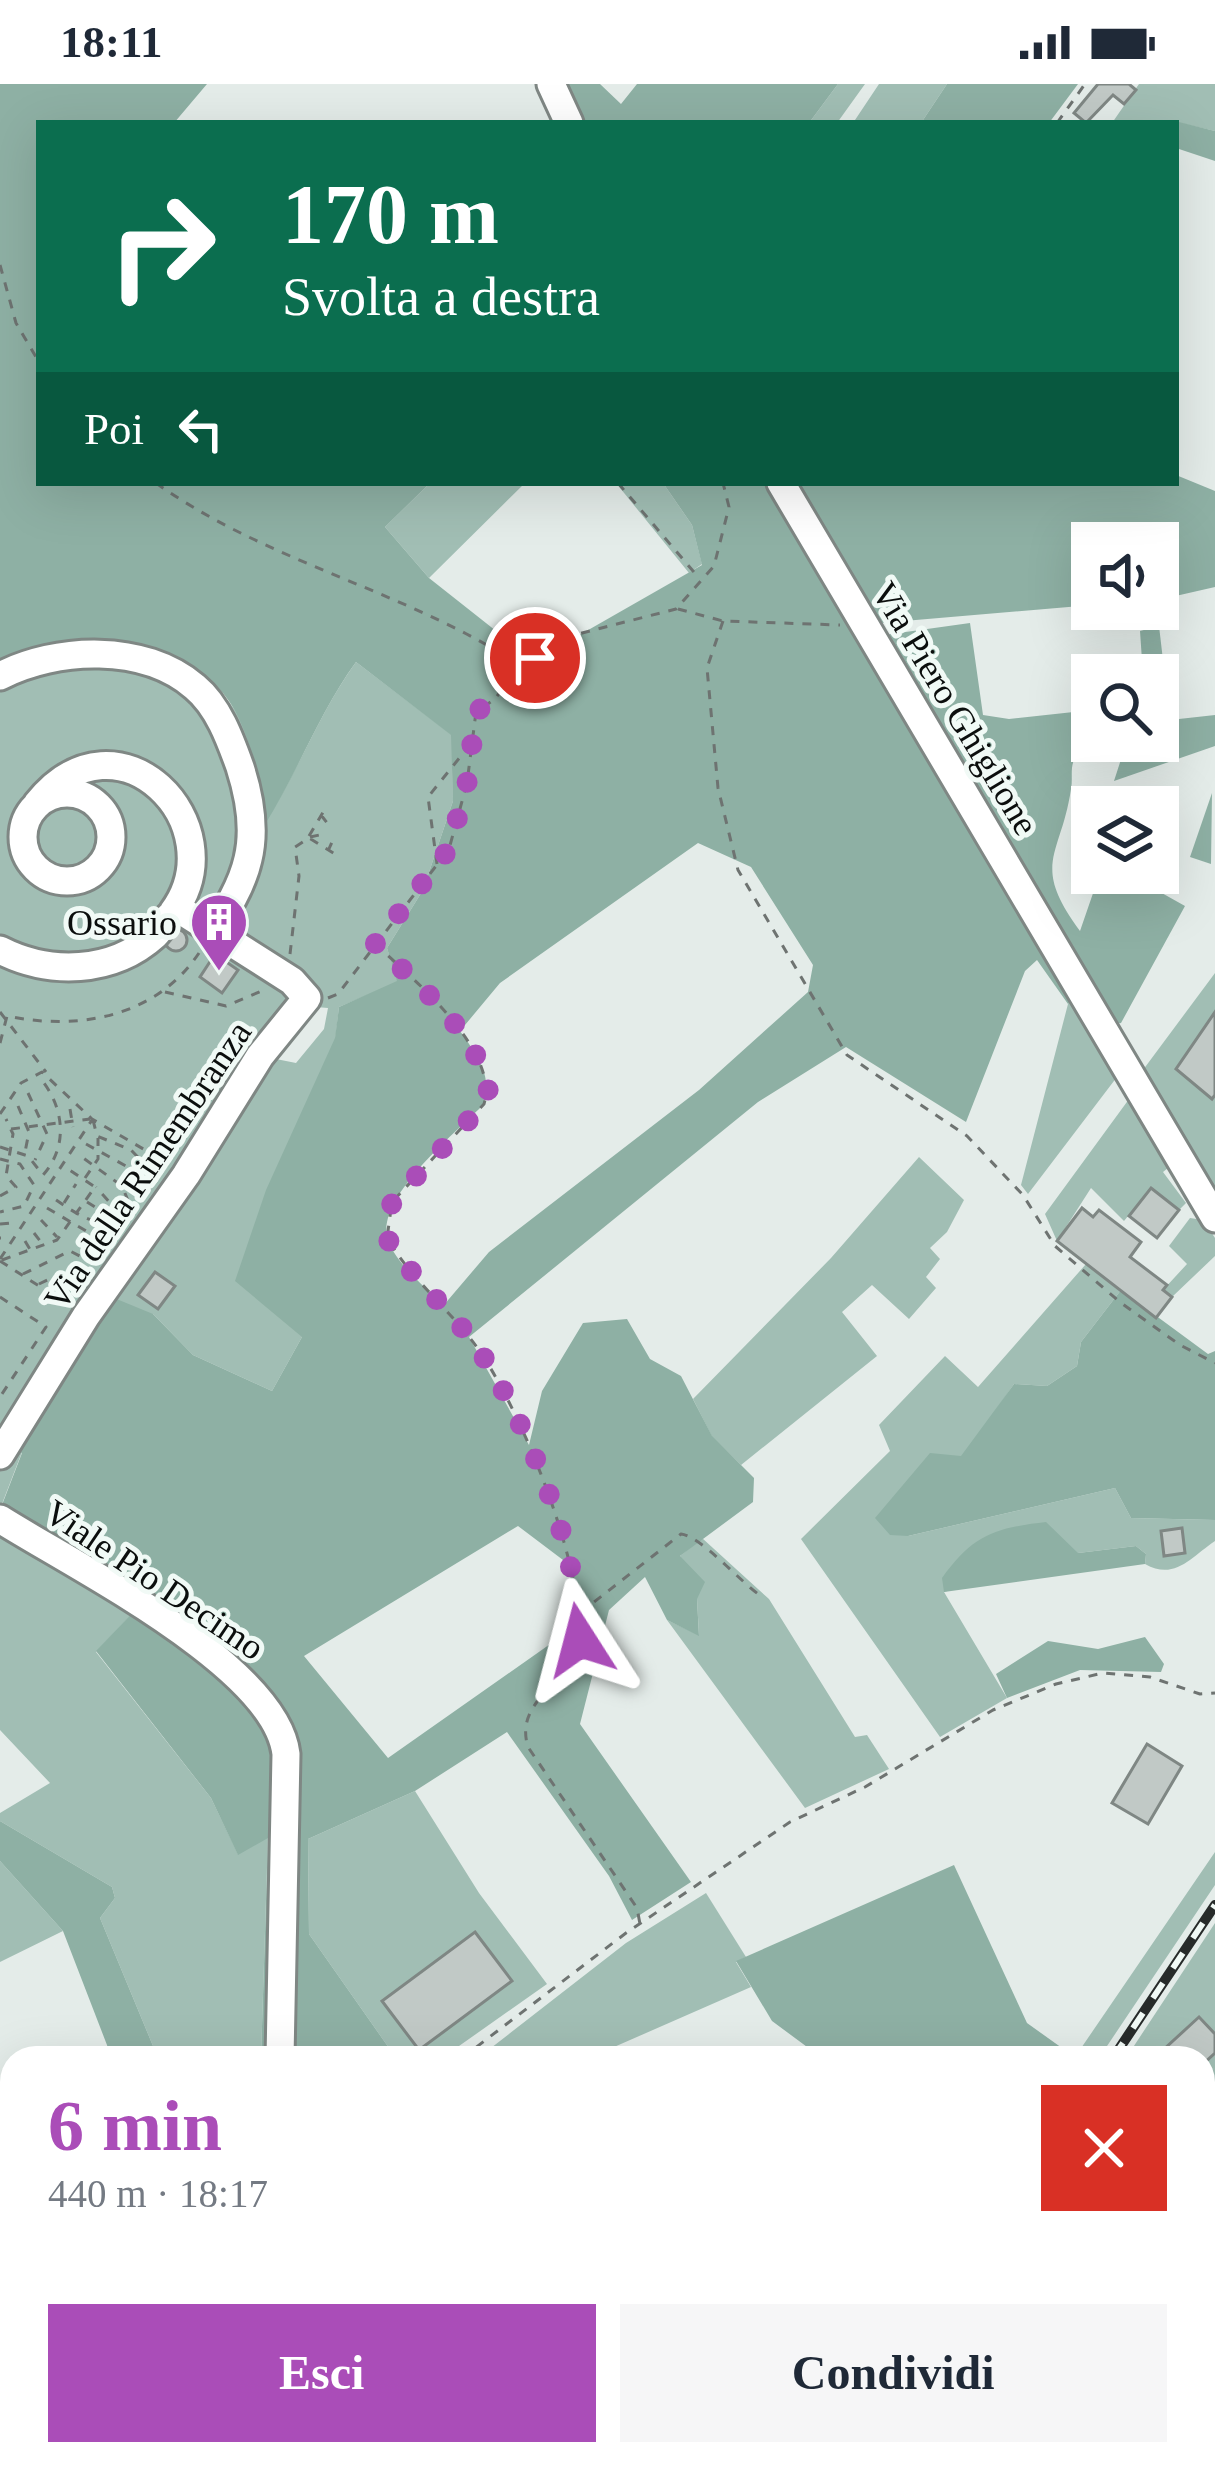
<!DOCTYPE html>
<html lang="it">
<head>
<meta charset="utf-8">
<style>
	:root { --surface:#fff; --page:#f6f6f7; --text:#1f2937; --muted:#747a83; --accent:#aa4db8 }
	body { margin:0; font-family:"Times New Roman",serif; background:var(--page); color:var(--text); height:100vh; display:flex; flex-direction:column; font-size:45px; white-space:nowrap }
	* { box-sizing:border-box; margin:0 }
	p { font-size:39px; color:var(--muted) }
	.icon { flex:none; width:66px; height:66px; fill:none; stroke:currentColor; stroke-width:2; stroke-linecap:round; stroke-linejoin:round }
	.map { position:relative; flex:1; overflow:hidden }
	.panel { position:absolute; left:0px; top:1962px; width:1215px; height:420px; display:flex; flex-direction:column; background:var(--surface); border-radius:36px 36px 0 0; box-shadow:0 12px 48px #0002 }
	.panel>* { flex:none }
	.top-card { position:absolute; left:36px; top:36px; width:1143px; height:366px; border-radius:0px; box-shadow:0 12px 48px #0002; background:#0b6e4f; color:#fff; overflow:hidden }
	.fabs { position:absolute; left:1071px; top:438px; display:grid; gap:24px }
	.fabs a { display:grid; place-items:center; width:108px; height:108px; border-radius:0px; background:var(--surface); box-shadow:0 12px 48px #0002; font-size:60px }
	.pin { position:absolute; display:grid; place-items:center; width:102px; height:102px; color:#fff; margin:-51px; border:6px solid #fff; border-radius:50%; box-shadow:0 3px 12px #0007 }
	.me { position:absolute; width:132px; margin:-66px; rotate:351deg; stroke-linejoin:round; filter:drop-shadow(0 0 9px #0008) }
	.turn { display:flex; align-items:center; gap:42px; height:252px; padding:0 48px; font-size:54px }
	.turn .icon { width:156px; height:156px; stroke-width:2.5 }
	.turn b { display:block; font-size:84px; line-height:102px }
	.then { display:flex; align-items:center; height:114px; padding:0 48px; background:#0003; gap:24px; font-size:45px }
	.round { display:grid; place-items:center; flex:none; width:126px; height:126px; border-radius:0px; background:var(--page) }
	.overview { display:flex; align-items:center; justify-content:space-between; height:204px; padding:0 48px }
	h1 { font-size:72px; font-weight:700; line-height:90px; color:var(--accent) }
	.button { display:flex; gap:24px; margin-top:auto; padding:24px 48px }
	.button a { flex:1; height:138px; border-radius:0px; background:var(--accent); color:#fff; font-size:48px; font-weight:700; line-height:138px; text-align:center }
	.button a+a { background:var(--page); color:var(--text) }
	.status { display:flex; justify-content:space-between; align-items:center; height:84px; padding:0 60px; background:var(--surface); direction:ltr }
	.status svg { height:33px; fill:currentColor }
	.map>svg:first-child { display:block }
	.green { fill:#a1beb4; fill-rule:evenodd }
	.forest { fill:#8eb0a4; fill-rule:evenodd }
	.building { fill:#c1c9c6; stroke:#7f8784; stroke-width:3 }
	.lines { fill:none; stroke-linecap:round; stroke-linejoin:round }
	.minor-casing { stroke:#7f8784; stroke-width:33 }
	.path { stroke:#6e7371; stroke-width:3; stroke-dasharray:9 9; stroke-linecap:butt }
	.minor { stroke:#fff; stroke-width:27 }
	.rail-casing { stroke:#272b2a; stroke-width:10 }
	.rail { stroke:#f1faf6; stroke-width:6; stroke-dasharray:18; stroke-linecap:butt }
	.route { stroke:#aa4db8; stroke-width:21; stroke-dasharray:0 37.8 }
	.labels { text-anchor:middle; stroke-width:10; stroke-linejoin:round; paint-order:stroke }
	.street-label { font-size:36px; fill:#0b0e0d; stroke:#f1faf6 }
	.poi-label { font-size:36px; fill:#0b0e0d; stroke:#f1faf6; text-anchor:end }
</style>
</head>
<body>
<div class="status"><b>18:11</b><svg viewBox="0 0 49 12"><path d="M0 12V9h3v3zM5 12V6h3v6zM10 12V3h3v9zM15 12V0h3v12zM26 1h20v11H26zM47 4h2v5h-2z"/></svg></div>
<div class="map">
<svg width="1215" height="2382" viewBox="0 0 1215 2382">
	<rect width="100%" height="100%" fill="#e4ece9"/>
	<path class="green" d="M 838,0 L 865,0 L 837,39 L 809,39 Z
		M 879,0 L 947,0 L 921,39 L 853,39 Z
		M 1139,0 L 1215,0 L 1215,47 L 1180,39 L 1176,44 L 1176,39 L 1112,39 Z
		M 430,399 L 525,399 L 429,494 L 385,443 Z
		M 616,399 L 663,399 L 692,441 L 702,480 L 689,489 Z
		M 162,573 C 255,614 247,650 264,740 C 299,686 319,629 356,578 L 452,651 L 453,717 L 423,806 L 387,864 L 398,898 L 339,923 L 302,1253 L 272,1307 L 193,1271 L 153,1230 L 9,1360 L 22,1368 L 0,1425 L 0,587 ZM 304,922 L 328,924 L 324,945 L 296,979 L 261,972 Z
		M 1215,889 L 1215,1117 L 1140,990 Z
		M 1075,916 L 1120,989 L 1028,1110 L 1021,1101 L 1068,920 Z
		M 1132,1011 L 1173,1080 L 1163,1088 L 1186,1119 L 1179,1126 L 1151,1104 L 1124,1137 L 1091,1104 L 1057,1157 L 1045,1130 Z
		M 919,1073 L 964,1116 L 947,1148 L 930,1164 L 940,1175 L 926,1193 L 936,1204 L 909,1235 L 872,1201 L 842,1228 L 877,1272 L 741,1381 L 712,1353 L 693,1315 L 831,1174 Z
		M 1190,1134 L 1203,1136 L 1215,1154 L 1215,1172 L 1172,1213 L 1163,1206 L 1187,1180 L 1169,1162 Z
		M 1086,1180 L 1121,1206 L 1081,1258 L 1077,1282 L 1047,1302 L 1014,1300 L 908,1452 L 1115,1404 L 1131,1434 L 1215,1436 L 1215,1457 C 1191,1473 1175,1497 1145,1480 L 1146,1470 L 1136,1462 L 1078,1469 L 944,1508 L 1007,1614 L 940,1653 L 801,1455 L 890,1367 L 879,1341 L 945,1272 L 978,1303 Z
		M 0,1435 L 138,1523 L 96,1568 L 211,1714 L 238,1770 L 268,1752 L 261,1974 L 158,1974 L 100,1834 L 115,1814 L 112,1803 L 0,1737 L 0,1729 L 50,1699 L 0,1646 Z
		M 702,1454 L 769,1515 L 855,1653 L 867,1651 L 889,1685 L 805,1724 L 667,1536 L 699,1551 L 697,1515 L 680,1472 Z
		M 415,1707 L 479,1809 L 547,1900 L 442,1974 L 396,1974 L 309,1850 L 308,1755 Z
		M 1215,1768 L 1215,1801 L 1099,1974 L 1075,1973 Z
		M 0,1777 L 63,1847 L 0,1878 Z
		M 706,1809 L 746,1873 L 736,1878 L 751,1903 L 589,1974 L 478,1974 L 626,1859 Z
		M 1215,1839 L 1215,2053 L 1210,2054 L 1203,2048 L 1203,1974 L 1126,1974 Z
		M 1203,2128 L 1215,2137 L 1215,2265 L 1203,2272 Z
		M 12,2284 L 12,2370 L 249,2370 L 249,2382 L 0,2382 L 0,2290 Z
		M 1215,2293 L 1215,2382 L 1061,2382 L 1081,2370 L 1203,2370 L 1203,2300 Z
		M 290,2370 L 500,2370 L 486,2382 L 290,2382 Z
		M 540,2370 L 623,2370 L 605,2382 L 526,2382 Z"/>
	<path class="forest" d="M 0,0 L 207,0 L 174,39 L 39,39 L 39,399 L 430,399 L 385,443 L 429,494 L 534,577 L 702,481 L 692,441 L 663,399 L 765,399 L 1075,916 L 1068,920 L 1037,876 L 1025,887 L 966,1038 L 846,963 L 758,1018 L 469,1253 L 529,1361 L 542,1307 L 583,1239 L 627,1235 L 650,1275 L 681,1292 L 712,1352 L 754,1394 L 753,1418 L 680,1472 L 705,1498 L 697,1515 L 699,1552 L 667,1536 L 645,1493 L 609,1526 L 580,1640 L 691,1798 L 632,1836 L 609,1792 L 507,1648 L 415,1707 L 308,1755 L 309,1850 L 396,1974 L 261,1974 L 268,1754 L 238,1771 L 211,1714 L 96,1567 L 137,1524 L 0,1426 L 22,1369 L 8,1359 L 102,1209 L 153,1230 L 193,1271 L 272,1307 L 302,1253 L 235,1197 L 266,1106 L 335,954 L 339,923 L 397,897 L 387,864 L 423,806 L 453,717 L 451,651 L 356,578 C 319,629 298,688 264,742 C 243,539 163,573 0,587 ZM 698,759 L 751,783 L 813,881 L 808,908 L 699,1006 L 489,1168 L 443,1222 C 426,1203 396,1180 388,1156 C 374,1114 457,1048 484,1020 C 493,991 476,970 460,947 L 500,899 ZM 518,1442 L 567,1479 L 580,1539 L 388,1674 L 304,1572 Z
		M 561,0 L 600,0 L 621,20 L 637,0 L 838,0 L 809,39 L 578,39 Z
		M 947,0 L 1078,0 L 1049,39 L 921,39 Z
		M 1179,38 L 1215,47 L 1215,77 L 1176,64 Z
		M 1176,391 L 1215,407 L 1215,503 L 1158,516 L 1158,459 L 1092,459 L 1092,521 L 869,540 L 788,399 L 1176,399 Z
		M 970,539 L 983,631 L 1009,635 L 1092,626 C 1092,649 1081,654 1074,676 C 1070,685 1073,695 1071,705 C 1061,773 1030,779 1080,847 L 1100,789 L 1126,789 L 1185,822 L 1121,939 L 1109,941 L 877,552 Z
		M 1159,542 L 1170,636 L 1215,631 L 1215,662 L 1114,697 L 1125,663 L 1121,657 L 1158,657 L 1158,591 L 1143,591 L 1140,547 Z
		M 1212,709 L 1211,780 L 1190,773 Z
		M 1121,1206 L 1208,1270 L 1215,1267 L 1215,1436 L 1131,1434 L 1115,1404 L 908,1452 L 890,1451 L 875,1434 L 930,1369 L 961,1372 L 1014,1300 L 1047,1302 L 1077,1282 L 1081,1258 Z
		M 1046,1438 L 1078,1469 L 1136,1462 L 1146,1470 L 1145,1480 L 944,1508 L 942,1494 C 973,1451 994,1444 1046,1438 Z
		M 1145,1553 L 1164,1580 L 1161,1588 L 1080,1586 L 1007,1614 L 996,1590 L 1048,1557 L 1098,1565 Z
		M 0,1737 L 112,1803 L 115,1814 L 100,1834 L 158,1974 L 112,1974 L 63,1847 L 0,1777 Z
		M 954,1781 L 1027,1939 L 1076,1974 L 822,1974 L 772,1937 L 736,1877 Z
		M 3,2073 L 12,2090 L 12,2161 L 0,2163 Z
		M 623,2370 L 836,2370 L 828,2382 L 605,2382 Z"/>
	<path class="building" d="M 1098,0 L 1129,0 L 1136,6 L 1124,20 L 1113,11 L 1086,39 L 1074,29 Z
		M165 856a11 11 0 1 1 22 0a11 11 0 1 1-22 0Z
		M 215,870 L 238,886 L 222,909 L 200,893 Z
		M 1215,928 L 1215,1011 L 1212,1015 L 1176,985 Z
		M 1151,1104 L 1179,1126 L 1157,1154 L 1129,1132 Z
		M 1082,1124 L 1093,1133 L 1099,1126 L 1141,1158 L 1130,1173 L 1167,1201 L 1163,1206 L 1172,1213 L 1156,1234 L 1057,1157 Z
		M 155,1188 L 175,1202 L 158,1225 L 138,1211 Z
		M 1182,1444 L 1185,1469 L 1164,1472 L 1161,1447 Z
		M 1147,1660 L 1182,1682 L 1148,1740 L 1112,1719 Z
		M 475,1848 L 512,1897 L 419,1966 L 382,1917 Z
		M 1199,1933 L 1215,1950 L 1215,1969 L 1203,1980 L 1203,1974 L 1169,1974 L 1162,1967 Z
		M 1203,2086 L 1209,2092 L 1215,2086 L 1213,2122 L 1203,2113 Z
		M 1211,2312 L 1215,2342 L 1205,2347 L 1203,2315 Z
		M 95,2370 L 138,2370 L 141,2382 L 77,2382 L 75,2377 Z
		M 161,2370 L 201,2370 L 164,2382 Z"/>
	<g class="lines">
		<defs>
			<path id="minor" d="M 551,0 L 569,39
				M 781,399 L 1215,1134
				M 0,592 C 56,563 144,559 195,603 C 218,622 230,655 240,683 C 249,711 255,746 248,775 C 242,802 226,827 211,850
				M23 753a44 44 0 1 1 88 0a44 44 0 1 1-88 0Z
				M 37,720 C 118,618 237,741 173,828
				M 0,866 C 49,891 112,890 155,851 C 166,840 166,829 182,827 L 292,897 L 307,914 L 260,972 L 186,1091 L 86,1232 L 0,1371
				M 0,1435 C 74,1482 276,1582 286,1670 L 280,1974
				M 0,2187 L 12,2184
				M 1203,2286 L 1215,2278
				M 269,2382 L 269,2370"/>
		</defs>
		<use href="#minor" class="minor-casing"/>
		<path class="path" d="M 1057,39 L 1085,0
			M 0,181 L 16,239 L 39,278
			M 156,399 C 268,479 405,506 518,580
			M 618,399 L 699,494
			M 678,525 L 723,537 L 840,541
			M 723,537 L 707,584 L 718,704 L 738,786 L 847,971 L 967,1052 L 1023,1111 L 1055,1162 L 1121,1219 L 1180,1261 L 1215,1279
			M 321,731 L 328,740
			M 309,752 L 325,725
			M 310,753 L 324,750
			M 328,767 L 332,758
			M 437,780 L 428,713 L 469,662
			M 375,860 C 411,893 500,966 484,1020 L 392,1118 L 387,1154 C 412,1197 453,1228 481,1269 C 524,1334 577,1467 580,1545 C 582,1597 512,1611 528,1663 L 637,1824 L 640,1840
			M 290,870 L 299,792 L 295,763 L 309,754 L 338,772
			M 165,908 L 226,922 L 264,906
			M 328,914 L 338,910 L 449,765 L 467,699 L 476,628 L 495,615 L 519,581 L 574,551 L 676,525 L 714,482 L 729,423 L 723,399
			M 0,928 L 46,988
			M 0,959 L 7,932 C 79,947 156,933 199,869
			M 28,1009 L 47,1050 L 35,1076
			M 18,1022 L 29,1048 L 25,1068
			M 70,1025 L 73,1043
			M 0,1030 L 21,999 L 42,988 L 92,1035 L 169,1080
			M 93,1036 L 97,1052 L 131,1066 L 154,1090
			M 11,1045 L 90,1035
			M 86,1060 L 135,1087 L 147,1102
			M 0,1063 L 28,1072 L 43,1091 C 67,1064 65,1028 44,999
			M 0,1075 L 20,1080 L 34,1101 L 24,1122 L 0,1128
			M 85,1094 L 98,1075 L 98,1054
			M 0,1112 L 16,1103 L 6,1092 L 13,1050 L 6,1035
			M 56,1116 C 78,1131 116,1157 129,1119 L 122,1102 L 79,1071
			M 87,1118 L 103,1128 L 112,1121 L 96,1103
			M 64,1119 L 76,1100
			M 47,1124 L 110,1161
			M 41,1136 L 57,1153
			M 0,1140 L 11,1139
			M 34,1149 L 44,1162
			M 0,1154 L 1,1154
			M 25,1157 L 31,1167
			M 0,1175 L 92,1036
			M 2,1176 L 57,1156 L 95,1103 L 62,1081
			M 0,1177 L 64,1218
			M 23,1190 L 70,1167 L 95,1180
			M 39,1200 L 70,1185 L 83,1194
			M 0,1213 L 46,1243 L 0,1313
			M 580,1529 L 681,1450 C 701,1452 739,1497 761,1512
			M 462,1974 L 626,1849 L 790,1738 L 865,1703 L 993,1626 L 1056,1600 L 1103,1589 L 1150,1593 L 1200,1610 L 1215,1609"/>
		<use href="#minor" class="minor"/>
		<defs>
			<path id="rail" d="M 1113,1974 L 1215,1821
				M 842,2382 L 850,2370"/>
		</defs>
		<use href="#rail" class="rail-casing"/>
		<use href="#rail" class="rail"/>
	</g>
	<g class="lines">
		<path class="route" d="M 535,574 C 510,585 499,612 476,628 L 467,699 L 449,765 L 375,860 C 418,900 472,944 489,1003 L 484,1020 L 392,1118 L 387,1154 C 413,1197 454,1228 481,1269 C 529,1343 579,1468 580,1556"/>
	</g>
	<defs>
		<symbol id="building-pin" viewBox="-11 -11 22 30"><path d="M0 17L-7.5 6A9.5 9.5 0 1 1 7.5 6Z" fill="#aa4db8" stroke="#f1faf6"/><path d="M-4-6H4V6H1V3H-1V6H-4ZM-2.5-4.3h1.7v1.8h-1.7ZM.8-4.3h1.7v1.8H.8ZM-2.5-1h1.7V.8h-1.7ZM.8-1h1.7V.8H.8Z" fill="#fff"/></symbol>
	</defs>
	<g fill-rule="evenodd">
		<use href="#building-pin" x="186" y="805" width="66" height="90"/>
	</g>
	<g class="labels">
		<g class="street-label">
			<text transform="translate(956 624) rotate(59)" y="13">Via Piero Ghiglione</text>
			<text transform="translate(147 1081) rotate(-56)" y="13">Via della Rimembranza</text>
			<text transform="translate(155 1495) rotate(34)" y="13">Viale Pio Decimo</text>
		</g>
		<g class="poi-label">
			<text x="177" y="851">Ossario</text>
		</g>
	</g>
</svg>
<div class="fabs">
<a><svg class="icon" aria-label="sound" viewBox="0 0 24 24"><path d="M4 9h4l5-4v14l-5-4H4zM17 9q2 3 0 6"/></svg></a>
<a><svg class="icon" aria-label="search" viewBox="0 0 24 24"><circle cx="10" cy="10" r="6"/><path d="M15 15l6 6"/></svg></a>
<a><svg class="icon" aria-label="layers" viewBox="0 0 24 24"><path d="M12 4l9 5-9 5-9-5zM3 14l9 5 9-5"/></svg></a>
</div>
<div class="pin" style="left:535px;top:574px;background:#d93025"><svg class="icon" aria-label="arrive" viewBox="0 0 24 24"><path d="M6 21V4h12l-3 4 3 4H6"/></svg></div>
<svg class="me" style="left:580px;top:1556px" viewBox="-20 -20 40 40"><path d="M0-17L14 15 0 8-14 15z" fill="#aa4db8" stroke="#fff" stroke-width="4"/></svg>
<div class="top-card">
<div class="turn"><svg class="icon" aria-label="right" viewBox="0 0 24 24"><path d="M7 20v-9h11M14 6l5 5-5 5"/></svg><div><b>170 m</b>Svolta a destra</div></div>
<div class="then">Poi<svg class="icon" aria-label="left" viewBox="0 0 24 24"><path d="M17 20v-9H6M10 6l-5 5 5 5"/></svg></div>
</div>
<section class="panel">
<div class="overview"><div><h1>6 min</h1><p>440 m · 18:17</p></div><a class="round" style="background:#d93025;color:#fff"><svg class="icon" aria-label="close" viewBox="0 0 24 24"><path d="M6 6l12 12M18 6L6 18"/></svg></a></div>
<div class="button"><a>Esci</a><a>Condividi</a></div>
</section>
</div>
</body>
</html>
